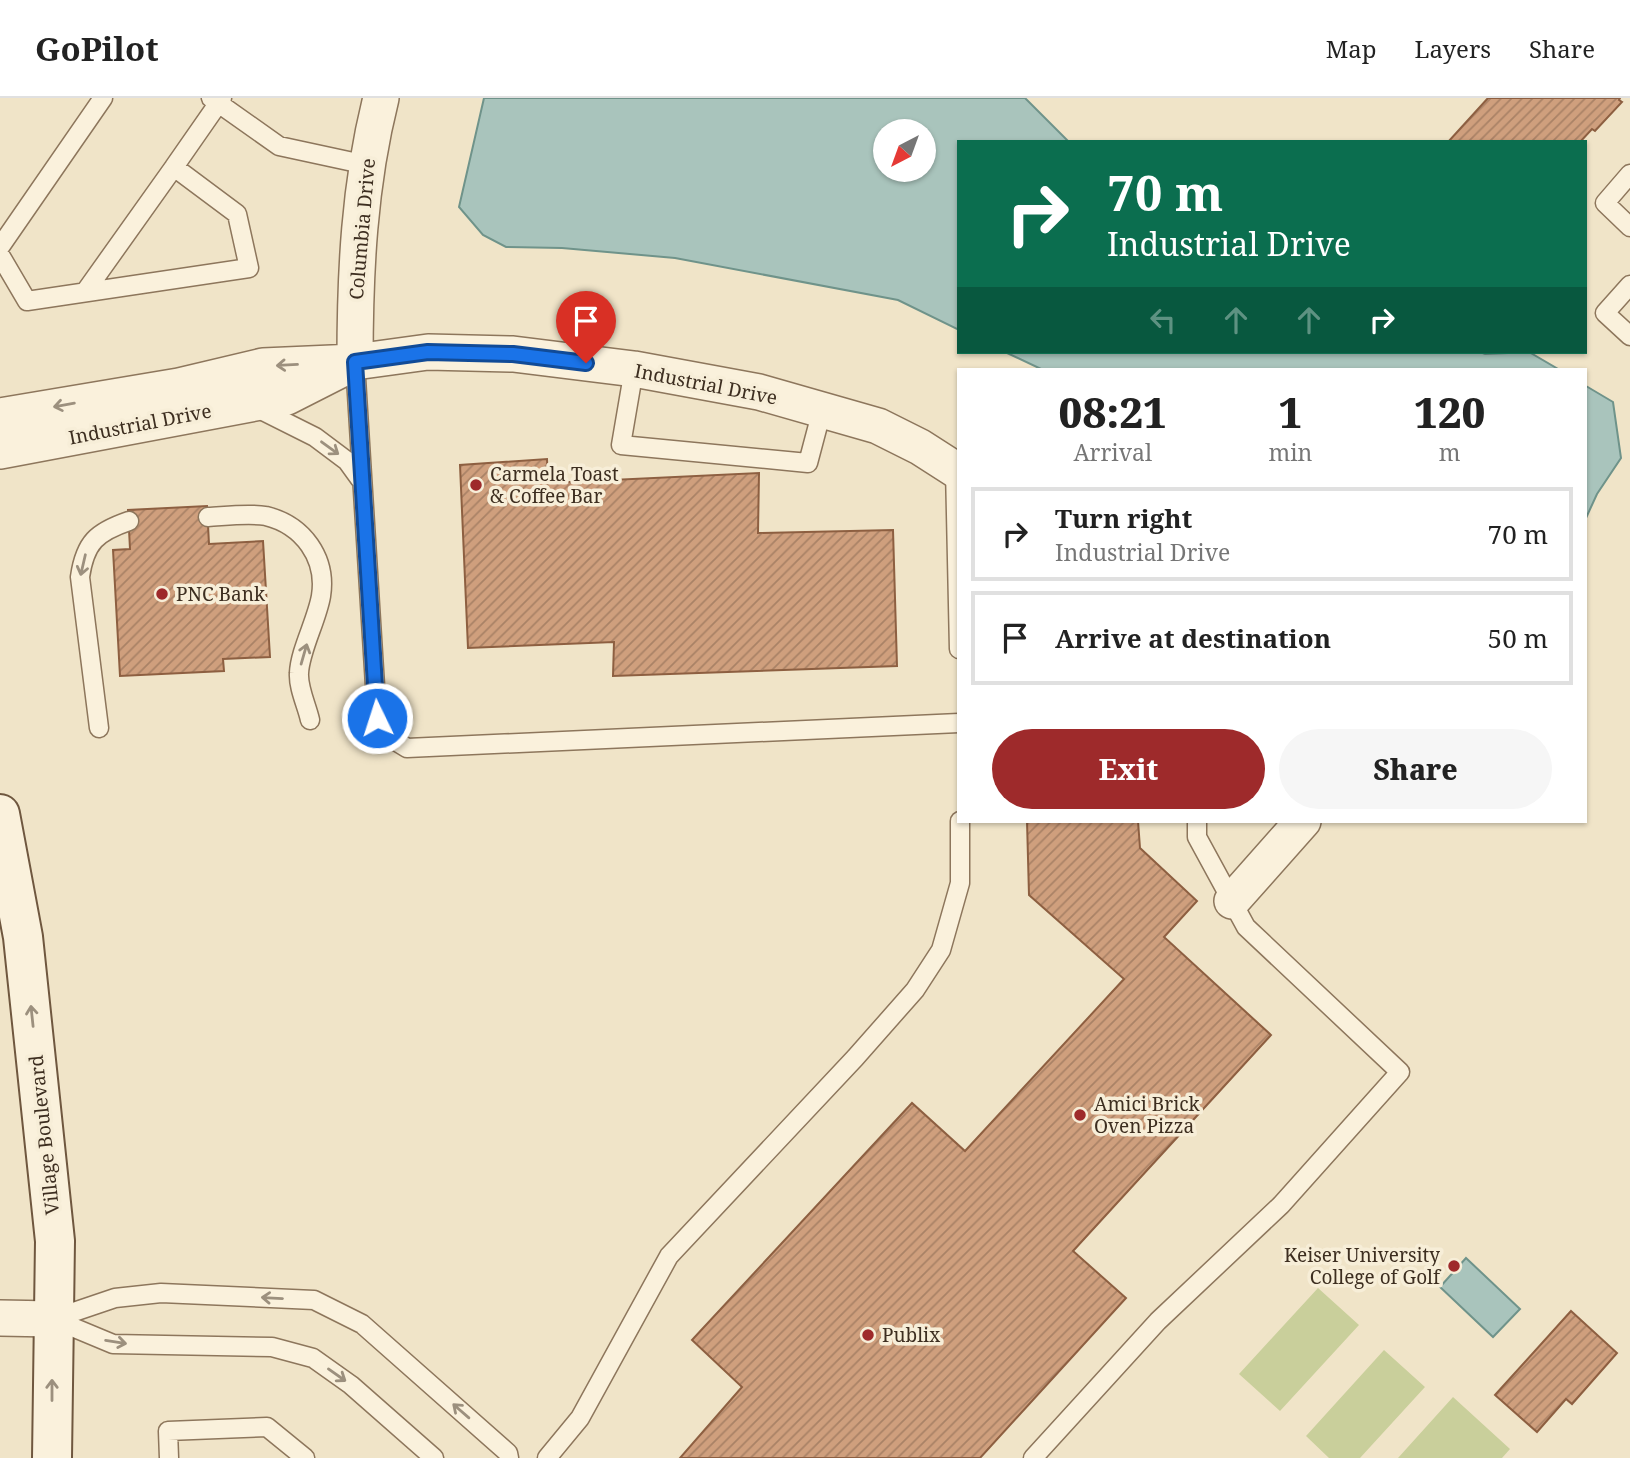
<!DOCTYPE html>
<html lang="en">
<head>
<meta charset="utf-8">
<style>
	:root { --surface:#fff; --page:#f6f6f6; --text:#222; --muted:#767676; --line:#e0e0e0; --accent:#9e2a2b }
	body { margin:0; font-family:"Noto Serif",serif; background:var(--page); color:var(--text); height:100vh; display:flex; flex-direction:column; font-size:26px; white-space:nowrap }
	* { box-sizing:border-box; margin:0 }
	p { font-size:23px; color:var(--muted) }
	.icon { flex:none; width:38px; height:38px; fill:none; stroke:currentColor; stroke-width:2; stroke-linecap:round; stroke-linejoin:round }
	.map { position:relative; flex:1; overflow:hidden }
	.details { position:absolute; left:957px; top:270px; width:630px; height:455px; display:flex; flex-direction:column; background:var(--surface); border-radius:0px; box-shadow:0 2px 5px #0004 }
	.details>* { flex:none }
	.top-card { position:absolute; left:957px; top:42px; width:630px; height:214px; border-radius:0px; box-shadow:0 2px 5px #0004; background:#0b6e4f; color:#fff; overflow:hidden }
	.needle { width:46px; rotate:221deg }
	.fabs { position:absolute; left:873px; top:21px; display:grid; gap:14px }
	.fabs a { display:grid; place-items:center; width:63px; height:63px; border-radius:50%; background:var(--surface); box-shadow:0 2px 5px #0004; font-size:35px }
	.pin { position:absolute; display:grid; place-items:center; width:60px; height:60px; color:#fff; margin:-72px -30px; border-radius:50% 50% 50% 0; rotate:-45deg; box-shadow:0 0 7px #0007 }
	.pin .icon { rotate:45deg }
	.me { position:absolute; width:77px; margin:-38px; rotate:356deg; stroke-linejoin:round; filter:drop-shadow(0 0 5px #0008) }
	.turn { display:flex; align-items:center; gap:24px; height:147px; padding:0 35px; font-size:32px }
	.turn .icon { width:91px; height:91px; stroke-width:2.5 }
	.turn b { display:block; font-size:49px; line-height:60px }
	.lanes { display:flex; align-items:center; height:66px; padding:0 35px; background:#0003; justify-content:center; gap:35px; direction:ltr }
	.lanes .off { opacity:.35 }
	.eta { display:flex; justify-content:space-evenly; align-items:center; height:119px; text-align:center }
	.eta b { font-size:42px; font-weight:800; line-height:49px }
	.button { display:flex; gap:14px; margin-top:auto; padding:14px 35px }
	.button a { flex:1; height:80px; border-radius:42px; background:var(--accent); color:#fff; font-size:28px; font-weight:800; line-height:80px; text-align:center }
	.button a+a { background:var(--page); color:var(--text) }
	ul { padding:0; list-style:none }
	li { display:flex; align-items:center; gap:21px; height:94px; margin:0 14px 10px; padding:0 21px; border:4px solid var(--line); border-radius:0px }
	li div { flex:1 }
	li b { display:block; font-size:26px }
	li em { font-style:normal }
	header { display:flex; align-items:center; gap:42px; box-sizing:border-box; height:98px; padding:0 35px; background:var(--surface); border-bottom:2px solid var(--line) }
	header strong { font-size:33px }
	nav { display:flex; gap:38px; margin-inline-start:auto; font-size:24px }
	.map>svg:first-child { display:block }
	.pitch { fill:#c9cf9b }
	.water { fill:#a9c4bc; stroke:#6f938a; stroke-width:2; fill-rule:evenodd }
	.building { fill:url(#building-hatch); stroke:#8d5f41; stroke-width:2 }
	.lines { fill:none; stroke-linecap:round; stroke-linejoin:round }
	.lane-casing { stroke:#8d765c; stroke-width:21 }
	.street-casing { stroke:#8d765c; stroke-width:38 }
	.secondary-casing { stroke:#6f573f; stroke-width:42 }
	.lane { stroke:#faf1dc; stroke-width:18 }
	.street { stroke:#faf1dc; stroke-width:35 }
	.secondary { stroke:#faf1dc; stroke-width:38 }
	.oneway { stroke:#9c907e }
	.route-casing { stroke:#114b97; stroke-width:18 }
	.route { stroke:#1a73e8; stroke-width:12 }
	.poi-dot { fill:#9e2a2b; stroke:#f7eed8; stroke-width:2.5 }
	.labels { text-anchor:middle; stroke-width:7; stroke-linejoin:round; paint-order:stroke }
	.street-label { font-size:19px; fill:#3d2e20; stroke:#f7eed8 }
	.poi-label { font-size:19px; fill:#3d2e20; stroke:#f7eed8; text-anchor:start }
</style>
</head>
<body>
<header>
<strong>GoPilot</strong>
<nav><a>Map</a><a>Layers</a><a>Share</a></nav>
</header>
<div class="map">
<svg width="1630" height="1360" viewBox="0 0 1630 1360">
	<defs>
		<pattern id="building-hatch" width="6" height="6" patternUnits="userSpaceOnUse" patternTransform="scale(1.75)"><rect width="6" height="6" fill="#cf9f7d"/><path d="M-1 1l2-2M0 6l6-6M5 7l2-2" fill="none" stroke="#a98266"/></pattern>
	</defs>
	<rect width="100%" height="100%" fill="#f0e4c8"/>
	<path class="pitch" d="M 1318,1190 L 1359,1227 L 1280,1313 L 1239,1276 Z
		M 1384,1252 L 1425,1289 L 1360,1360 L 1329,1360 L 1306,1338 Z
		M 1453,1299 L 1510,1351 L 1502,1360 L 1398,1360 Z"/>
	<path class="water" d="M 484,0 L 1025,0 L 1069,44 L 959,44 L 959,232 L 898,202 L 675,160 L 562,150 L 506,149 L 483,137 L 459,109 ZM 924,33 L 924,72 L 886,72 L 886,33 Z
		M 1005,254 L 1480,254 L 1485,256 L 1529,254 L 1558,271 L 1041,271 Z
		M 1586,288 L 1613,304 L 1621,360 L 1597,396 L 1586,420 Z
		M 1466,1160 L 1520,1211 L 1493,1239 L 1440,1189 Z"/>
	<path class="building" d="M 1488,0 L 1620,0 L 1619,2 L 1622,4 L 1595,33 L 1592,31 L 1580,44 L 1448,44 Z
		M 547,361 L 548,385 L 759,375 L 758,435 L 893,432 L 897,568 L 613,578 L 614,544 L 468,550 L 460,367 Z
		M 207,408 L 209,446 L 263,443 L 270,559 L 223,561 L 224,573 L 120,578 L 113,452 L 130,451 L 128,412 Z
		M 1027,723 L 1138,723 L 1140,750 L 1197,803 L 1164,839 L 1271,937 L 1073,1153 L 1126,1200 L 980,1360 L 680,1360 L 742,1289 L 692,1242 L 912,1005 L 965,1053 L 1124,881 L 1029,797 Z
		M 1571,1213 L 1617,1255 L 1572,1306 L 1566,1301 L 1537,1334 L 1495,1297 Z"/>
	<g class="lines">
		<defs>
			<path id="lane" d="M 211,0 L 279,48 L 367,67
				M 174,69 L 222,0
				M 1630,76 L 1605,105 L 1630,129
				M 0,149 L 103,0
				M 0,157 L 27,203 L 249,170 L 237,116 L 174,69 L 85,194
				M 1630,187 L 1605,215 L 1630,238
				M 355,264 L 377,620 L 389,639 L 407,650 L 959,625
				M 634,271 L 621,347 L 808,365 L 822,312
				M 255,309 L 315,339 L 347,363 L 360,381
				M 955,371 L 959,551
				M 208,419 C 226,418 249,415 266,418 C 303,427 327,460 321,498 C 317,522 300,552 299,575 C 298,590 307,608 310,622
				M 99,630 L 80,479 C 85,444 97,434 129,423
				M 53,1221 L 115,1200 L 161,1195 L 314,1202 L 362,1226 L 508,1355 L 509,1360
				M 53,1221 L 113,1246 L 272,1249 L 313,1260 L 351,1287 L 434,1360
				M 169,1360 L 168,1333 L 267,1329 L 305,1360
				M 547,1360 L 580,1320 L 669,1158 L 855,960 L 915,892 L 941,852 L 960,785 L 960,723
				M 1033,1360 L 1158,1223 L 1281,1107 L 1400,974 L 1246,829 L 1197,739 L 1197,723"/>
			<path id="street" d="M 355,264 C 355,174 359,87 381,0
				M 0,318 L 179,288 L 263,268 L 355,264 L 428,254 L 513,256 L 634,271 L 759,294 L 878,328 L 920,349 L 959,374
				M 0,353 L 287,299 L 346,269
				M 1232,803 L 1303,723
				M 0,1220 L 53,1221"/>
			<path id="secondary" d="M 0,716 L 23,839 L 55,1143 L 52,1360"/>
		</defs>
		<use href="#lane" class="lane-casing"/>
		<use href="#street" class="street-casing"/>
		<use href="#secondary" class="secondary-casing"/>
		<use href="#lane" class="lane"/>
		<use href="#street" class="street"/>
		<use href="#secondary" class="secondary"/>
	</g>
	<defs><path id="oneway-shaft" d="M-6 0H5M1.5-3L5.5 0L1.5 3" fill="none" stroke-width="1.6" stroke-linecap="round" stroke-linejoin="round" transform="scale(1.75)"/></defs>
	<g class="oneway">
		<use href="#oneway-shaft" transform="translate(287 267) rotate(177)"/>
		<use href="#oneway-shaft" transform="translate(64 307) rotate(170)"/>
		<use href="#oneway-shaft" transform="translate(330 350) rotate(36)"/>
		<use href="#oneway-shaft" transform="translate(83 467) rotate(103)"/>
		<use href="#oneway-shaft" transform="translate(304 556) rotate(-74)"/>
		<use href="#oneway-shaft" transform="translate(32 918) rotate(-96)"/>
		<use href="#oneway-shaft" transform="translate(272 1200) rotate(-177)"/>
		<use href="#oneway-shaft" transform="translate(116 1244) rotate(9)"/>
		<use href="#oneway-shaft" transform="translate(337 1277) rotate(35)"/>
		<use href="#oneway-shaft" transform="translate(52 1292) rotate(-90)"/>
		<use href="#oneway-shaft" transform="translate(461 1313) rotate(-139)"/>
	</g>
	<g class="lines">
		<defs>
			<path id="route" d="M 377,620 L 355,264 L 428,254 L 513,256 L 586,265"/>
		</defs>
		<use href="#route" class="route-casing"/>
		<use href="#route" class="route"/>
	</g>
	<g class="poi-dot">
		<circle cx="476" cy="387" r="7"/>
		<circle cx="162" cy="496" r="7"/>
		<circle cx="1080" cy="1017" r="7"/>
		<circle cx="1454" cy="1168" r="7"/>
		<circle cx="868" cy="1237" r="7"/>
	</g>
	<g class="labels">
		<g class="street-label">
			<text transform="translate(362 131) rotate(-85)" y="7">Columbia Drive</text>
			<text transform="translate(706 286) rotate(11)" y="7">Industrial Drive</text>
			<text transform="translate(140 326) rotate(-11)" y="7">Industrial Drive</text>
			<text transform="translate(44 1037) rotate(-96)" y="7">Village Boulevard</text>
		</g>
		<g class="poi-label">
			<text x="490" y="383">Carmela Toast<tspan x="490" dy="22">&amp; Coffee Bar</tspan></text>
			<text x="176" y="503">PNC Bank</text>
			<text x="1094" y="1013">Amici Brick<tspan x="1094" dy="22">Oven Pizza</tspan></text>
			<text x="1440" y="1164" text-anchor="end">Keiser University<tspan x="1440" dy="22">College of Golf</tspan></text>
			<text x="882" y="1244">Publix</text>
		</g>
	</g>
</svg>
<div class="fabs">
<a><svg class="needle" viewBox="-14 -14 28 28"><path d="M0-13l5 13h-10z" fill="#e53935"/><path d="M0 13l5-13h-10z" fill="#767676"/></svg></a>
</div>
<div class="pin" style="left:586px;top:265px;background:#d93025"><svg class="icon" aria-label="arrive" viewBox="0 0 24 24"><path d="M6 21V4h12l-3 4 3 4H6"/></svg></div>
<svg class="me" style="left:377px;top:620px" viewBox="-20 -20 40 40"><circle r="17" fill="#1a73e8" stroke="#fff" stroke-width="3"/><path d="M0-11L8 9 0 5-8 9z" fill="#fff"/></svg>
<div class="top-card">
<div class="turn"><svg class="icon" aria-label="right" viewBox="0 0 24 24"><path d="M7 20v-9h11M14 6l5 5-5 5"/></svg><div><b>70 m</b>Industrial Drive</div></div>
<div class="lanes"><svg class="icon off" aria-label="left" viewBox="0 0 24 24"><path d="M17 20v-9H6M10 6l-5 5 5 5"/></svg><svg class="icon off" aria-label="ahead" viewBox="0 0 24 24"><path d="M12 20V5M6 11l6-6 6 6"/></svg><svg class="icon off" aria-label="ahead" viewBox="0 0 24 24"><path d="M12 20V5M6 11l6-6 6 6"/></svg><svg class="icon" aria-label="right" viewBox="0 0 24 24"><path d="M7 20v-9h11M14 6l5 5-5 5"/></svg></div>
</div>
<section class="details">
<div class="eta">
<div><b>08:21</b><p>Arrival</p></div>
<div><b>1</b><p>min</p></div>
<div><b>120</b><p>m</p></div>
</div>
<ul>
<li><svg class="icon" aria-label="right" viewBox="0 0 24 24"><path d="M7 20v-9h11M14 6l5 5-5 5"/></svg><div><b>Turn right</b><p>Industrial Drive</p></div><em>70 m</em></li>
<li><svg class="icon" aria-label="arrive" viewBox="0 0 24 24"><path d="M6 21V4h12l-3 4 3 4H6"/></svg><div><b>Arrive at destination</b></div><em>50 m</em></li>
</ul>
<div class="button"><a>Exit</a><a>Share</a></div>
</section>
</div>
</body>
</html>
